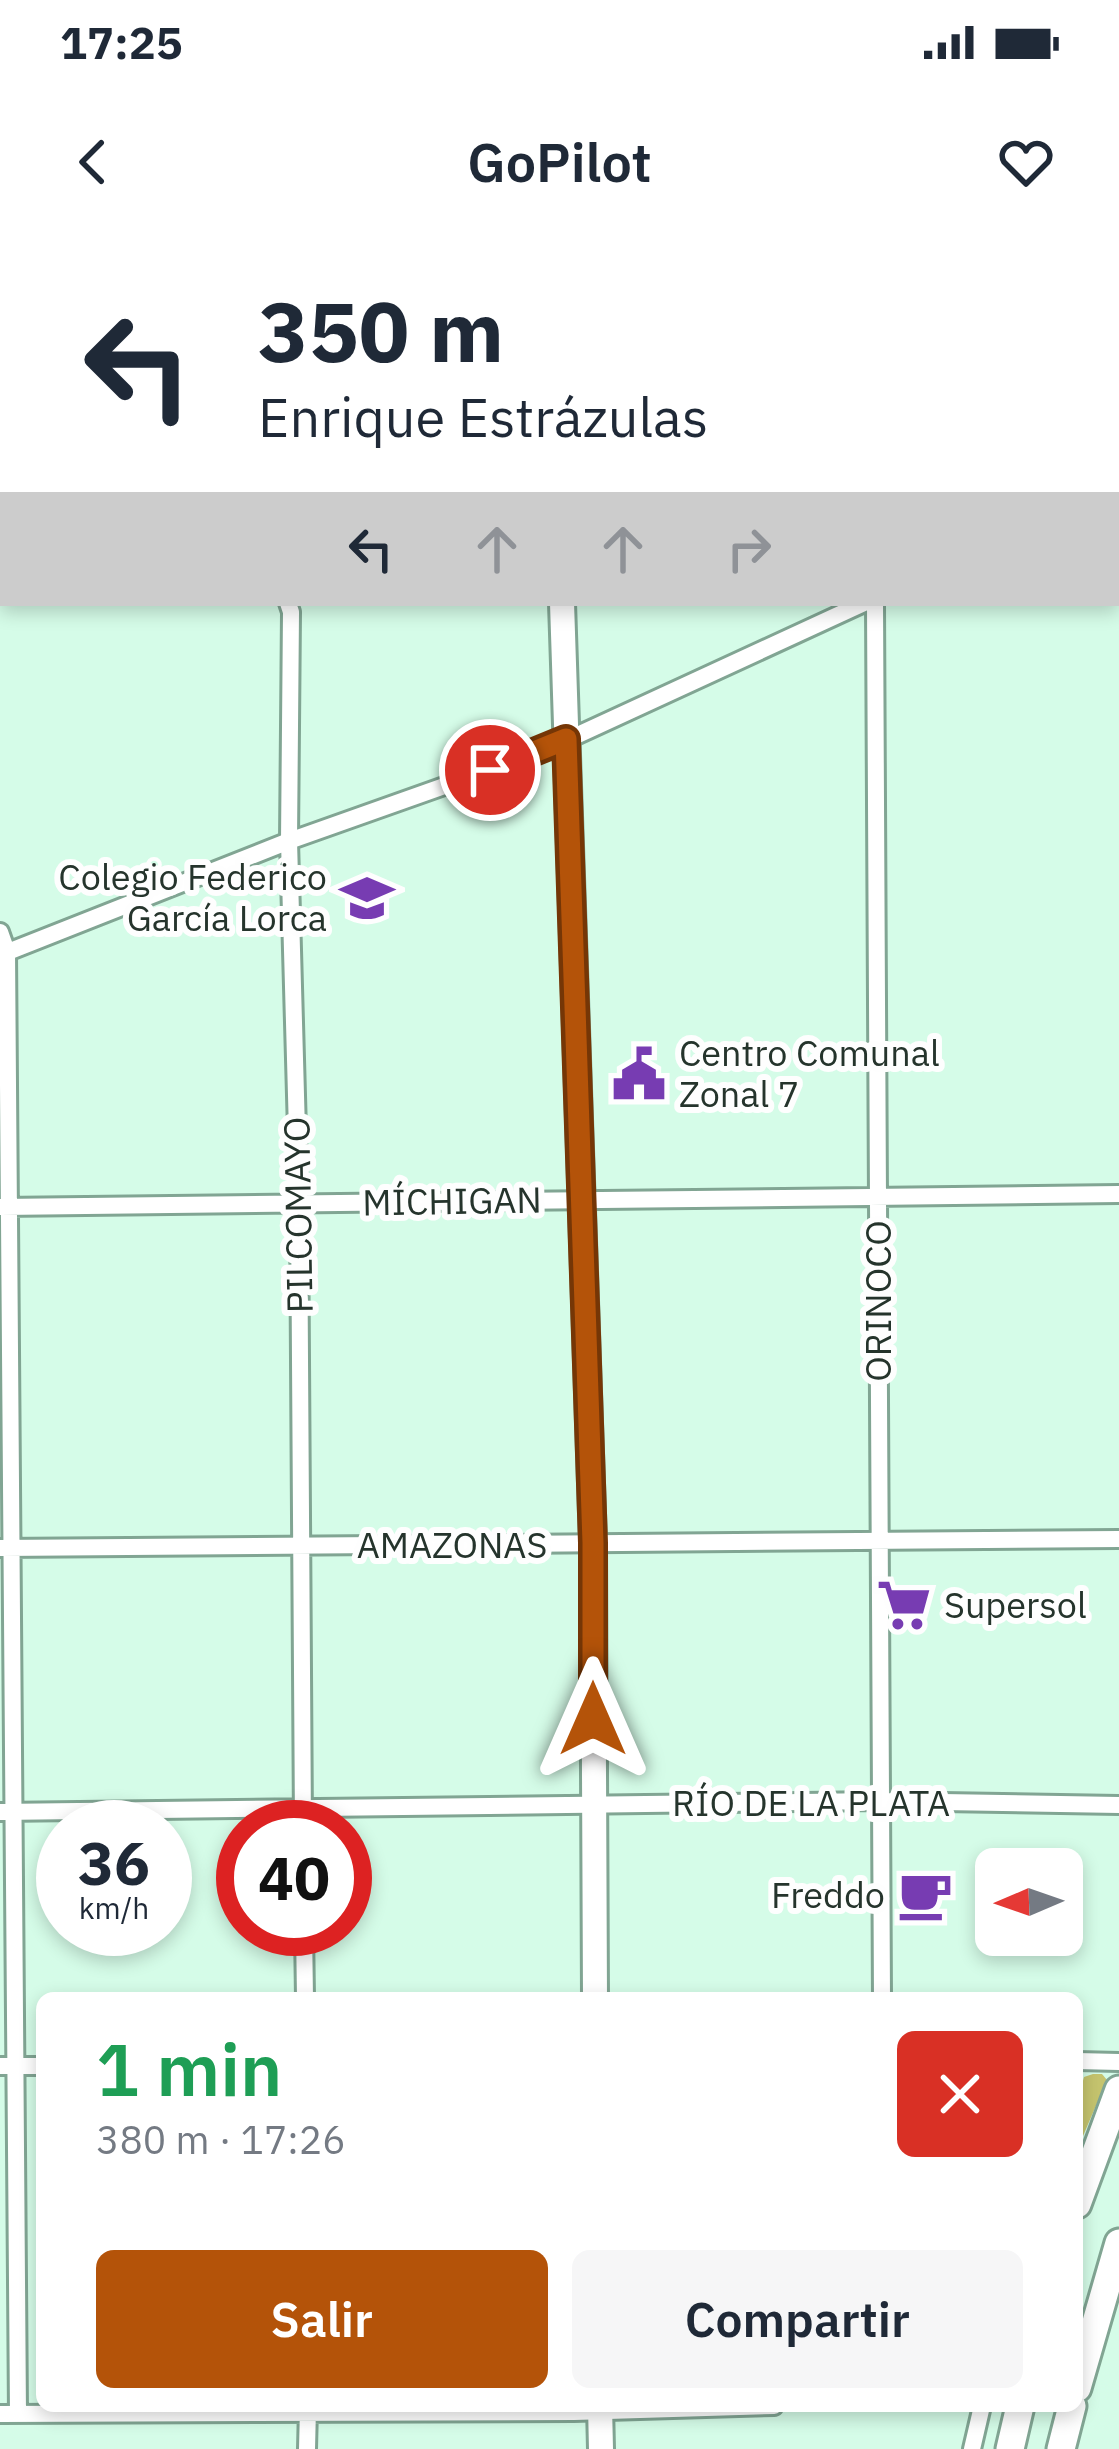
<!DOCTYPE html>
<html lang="es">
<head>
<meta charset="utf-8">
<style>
	:root { --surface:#fff; --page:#f6f6f7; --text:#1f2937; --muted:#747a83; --accent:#b45309 }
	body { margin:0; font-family:"IBM Plex Sans",sans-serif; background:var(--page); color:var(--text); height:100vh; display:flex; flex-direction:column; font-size:45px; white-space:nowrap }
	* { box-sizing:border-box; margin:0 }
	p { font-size:39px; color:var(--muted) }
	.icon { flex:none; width:66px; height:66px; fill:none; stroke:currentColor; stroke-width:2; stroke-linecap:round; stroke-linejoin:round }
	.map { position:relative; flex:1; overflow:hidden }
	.sheet { position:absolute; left:36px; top:1752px; width:1047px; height:420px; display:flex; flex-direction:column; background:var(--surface); border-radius:18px; box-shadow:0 6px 18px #0003 }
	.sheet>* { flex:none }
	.banner { position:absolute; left:0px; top:0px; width:1119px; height:366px; box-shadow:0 6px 18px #0003; background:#fff; color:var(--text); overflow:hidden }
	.needle { width:78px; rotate:268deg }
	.buttons { position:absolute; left:975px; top:1608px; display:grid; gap:24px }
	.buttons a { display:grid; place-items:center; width:108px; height:108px; border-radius:18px; background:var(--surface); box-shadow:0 6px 18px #0003; font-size:60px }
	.speed { position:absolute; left:36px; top:1560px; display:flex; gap:24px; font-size:60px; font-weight:700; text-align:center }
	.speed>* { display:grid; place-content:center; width:156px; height:156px; border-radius:50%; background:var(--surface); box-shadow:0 6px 18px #0003; line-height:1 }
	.speed small { font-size:30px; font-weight:400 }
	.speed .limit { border:18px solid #d22; background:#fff; color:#111 }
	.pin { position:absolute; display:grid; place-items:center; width:102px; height:102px; color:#fff; margin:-51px; border:6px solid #fff; border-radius:50%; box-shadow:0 3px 12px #0007 }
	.me { position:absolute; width:132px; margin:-66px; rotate:0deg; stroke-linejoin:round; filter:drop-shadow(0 0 9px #0008) }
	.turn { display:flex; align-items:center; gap:42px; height:252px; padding:0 60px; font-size:54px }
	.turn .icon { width:156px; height:156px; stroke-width:2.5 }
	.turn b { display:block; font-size:84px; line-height:102px }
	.lanes { display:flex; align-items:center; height:114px; padding:0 60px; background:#0003; justify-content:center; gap:60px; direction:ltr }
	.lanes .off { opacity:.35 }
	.round { display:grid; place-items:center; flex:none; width:126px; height:126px; border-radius:18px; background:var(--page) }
	.summary { display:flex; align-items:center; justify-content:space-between; height:204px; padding:0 60px }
	h1 { font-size:72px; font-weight:600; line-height:90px; color:#1e9e55 }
	.primary-button { display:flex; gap:24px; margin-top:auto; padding:24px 60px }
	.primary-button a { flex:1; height:138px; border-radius:18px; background:var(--accent); color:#fff; font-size:48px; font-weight:600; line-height:138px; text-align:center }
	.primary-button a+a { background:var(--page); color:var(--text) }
	.status { display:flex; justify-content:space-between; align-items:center; height:84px; padding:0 60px; background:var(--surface); direction:ltr }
	.status svg { height:33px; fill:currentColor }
	header { display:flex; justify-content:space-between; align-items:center; height:156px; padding:0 60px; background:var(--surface); font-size:54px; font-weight:600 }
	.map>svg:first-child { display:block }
	.green { fill:#c5c46e }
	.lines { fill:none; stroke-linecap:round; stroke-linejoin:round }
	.street-casing { stroke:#81a593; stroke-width:22 }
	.secondary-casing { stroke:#81a593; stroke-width:30 }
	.primary-casing { stroke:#81a593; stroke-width:33 }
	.street { stroke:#fff; stroke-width:16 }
	.secondary { stroke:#fff; stroke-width:24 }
	.primary { stroke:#fff; stroke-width:27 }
	.route-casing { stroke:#753606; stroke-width:30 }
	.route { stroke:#b45309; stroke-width:21 }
	.labels { text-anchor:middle; stroke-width:12; stroke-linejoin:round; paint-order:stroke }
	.poi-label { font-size:36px; fill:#25342c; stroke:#fefefe; text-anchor:end }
	.street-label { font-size:36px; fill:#25342c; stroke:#fefefe }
</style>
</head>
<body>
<div class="status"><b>17:25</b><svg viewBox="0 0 49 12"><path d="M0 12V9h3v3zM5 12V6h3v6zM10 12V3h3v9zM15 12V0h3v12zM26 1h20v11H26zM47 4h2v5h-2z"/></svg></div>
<header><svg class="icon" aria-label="back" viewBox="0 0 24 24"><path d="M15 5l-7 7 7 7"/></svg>GoPilot<svg class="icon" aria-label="heart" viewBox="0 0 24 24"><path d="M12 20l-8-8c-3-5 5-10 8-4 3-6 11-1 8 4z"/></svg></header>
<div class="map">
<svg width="1119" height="2209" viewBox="0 0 1119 2209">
	<rect width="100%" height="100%" fill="#d5fce8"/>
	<path class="green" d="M 1093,1834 L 1102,1834 L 1107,1840 L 1077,1910 L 1077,1863 L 1084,1837 Z"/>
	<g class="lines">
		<defs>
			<path id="street" d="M 152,0 L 153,3
				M 825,0 L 826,3
				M 492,3 L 500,0
				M 0,192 L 3,191
				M 1116,251 L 1119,250
				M 288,363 L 291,372 L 289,601 L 299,964 L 303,1587
				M 875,363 L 882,1758
				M 0,692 L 7,712 L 18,2174
				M 0,715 L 289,601 L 543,511 L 864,363
				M 1,967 L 1119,954
				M 0,1308 L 1119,1299
				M 0,1572 L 881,1561 L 1119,1565
				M 304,1689 L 305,1758
				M 1077,1821 L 1119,1822
				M 0,1826 L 42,1826
				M 0,2174 L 574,2172 L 774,2166
				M 307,2209 L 308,2168
				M 972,2209 L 982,2166"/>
			<path id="secondary" d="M 462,0 L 463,3
				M 562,363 L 593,1303 L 595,1758
				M 600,2166 L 601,2209"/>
			<path id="primary" d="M 1091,0 L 1092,3
				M 1115,0 L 1119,8
				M 1116,56 L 1119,64
				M 1077,1964 L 1119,1850
				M 1077,2148 L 1119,2003
				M 1010,2209 L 1020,2166
				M 1061,2209 L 1072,2166"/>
		</defs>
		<use href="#street" class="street-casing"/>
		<use href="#secondary" class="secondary-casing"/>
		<use href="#primary" class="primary-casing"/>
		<use href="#street" class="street"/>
		<use href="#secondary" class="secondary"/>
		<use href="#primary" class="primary"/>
	</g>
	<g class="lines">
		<defs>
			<path id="route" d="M 490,530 L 566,499 L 593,1303 L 593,1479"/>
		</defs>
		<use href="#route" class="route-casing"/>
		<use href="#route" class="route"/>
	</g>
	<defs>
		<symbol id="school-bare" viewBox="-9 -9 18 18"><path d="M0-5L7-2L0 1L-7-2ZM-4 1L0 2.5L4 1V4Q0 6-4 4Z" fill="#773cb2" stroke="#fefefe" stroke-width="2.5" paint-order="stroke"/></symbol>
		<symbol id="civic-bare" viewBox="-9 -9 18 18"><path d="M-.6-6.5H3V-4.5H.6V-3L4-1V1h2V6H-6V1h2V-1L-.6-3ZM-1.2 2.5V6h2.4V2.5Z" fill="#773cb2" stroke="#fefefe" stroke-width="2.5" paint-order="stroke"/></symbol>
		<symbol id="supermarket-bare" viewBox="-9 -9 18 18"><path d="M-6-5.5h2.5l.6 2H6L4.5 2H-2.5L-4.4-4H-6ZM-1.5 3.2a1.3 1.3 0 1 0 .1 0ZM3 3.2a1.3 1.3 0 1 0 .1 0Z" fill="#773cb2" stroke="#fefefe" stroke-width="2.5" paint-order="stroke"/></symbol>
		<symbol id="cafe-bare" viewBox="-9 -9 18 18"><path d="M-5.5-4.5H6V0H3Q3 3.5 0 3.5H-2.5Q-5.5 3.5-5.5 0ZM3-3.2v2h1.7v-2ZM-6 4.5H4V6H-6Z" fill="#773cb2" stroke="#fefefe" stroke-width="2.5" paint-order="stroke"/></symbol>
	</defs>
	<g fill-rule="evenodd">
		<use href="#school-bare" x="329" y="620" width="76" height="76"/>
		<use href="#civic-bare" x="601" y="796" width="76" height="76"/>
		<use href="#supermarket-bare" x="866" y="1327" width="76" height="76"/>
		<use href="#cafe-bare" x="887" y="1617" width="76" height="76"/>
	</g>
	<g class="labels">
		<g class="poi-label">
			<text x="327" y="650">Colegio Federico<tspan x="327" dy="41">García Lorca</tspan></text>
			<text x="679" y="826" text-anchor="start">Centro Comunal<tspan x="679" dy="41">Zonal 7</tspan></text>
			<text x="944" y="1378" text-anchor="start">Supersol</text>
			<text x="885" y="1668">Freddo</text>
		</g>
		<g class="street-label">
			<text transform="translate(452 961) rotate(-1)" y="13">MÍCHIGAN</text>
			<text transform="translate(298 975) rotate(-91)" y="13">PILCOMAYO</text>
			<text transform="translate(878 1061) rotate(-90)" y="13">ORINOCO</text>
			<text x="452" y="1318">AMAZONAS</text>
			<text x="811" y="1576">RÍO DE LA PLATA</text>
		</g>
	</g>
</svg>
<div class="buttons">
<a><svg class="needle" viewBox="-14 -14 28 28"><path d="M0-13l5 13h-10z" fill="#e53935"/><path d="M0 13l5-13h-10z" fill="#747a83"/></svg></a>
</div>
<div class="speed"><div>36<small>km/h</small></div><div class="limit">40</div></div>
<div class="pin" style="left:490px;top:530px;background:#d93025"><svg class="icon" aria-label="arrive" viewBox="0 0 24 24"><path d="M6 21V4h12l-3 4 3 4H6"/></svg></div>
<svg class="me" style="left:593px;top:1479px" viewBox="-20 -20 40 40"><path d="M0-17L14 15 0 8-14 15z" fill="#b45309" stroke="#fff" stroke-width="4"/></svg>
<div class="banner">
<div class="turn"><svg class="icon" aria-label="left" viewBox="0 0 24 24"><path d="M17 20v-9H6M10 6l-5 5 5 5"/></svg><div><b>350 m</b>Enrique Estrázulas</div></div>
<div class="lanes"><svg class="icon" aria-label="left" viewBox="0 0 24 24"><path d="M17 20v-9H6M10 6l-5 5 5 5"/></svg><svg class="icon off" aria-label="ahead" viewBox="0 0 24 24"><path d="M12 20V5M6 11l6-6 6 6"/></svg><svg class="icon off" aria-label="ahead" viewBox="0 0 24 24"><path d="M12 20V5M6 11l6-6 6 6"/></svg><svg class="icon off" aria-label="right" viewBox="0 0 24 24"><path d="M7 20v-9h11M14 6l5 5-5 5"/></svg></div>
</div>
<section class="sheet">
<div class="summary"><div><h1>1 min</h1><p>380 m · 17:26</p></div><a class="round" style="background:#d93025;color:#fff"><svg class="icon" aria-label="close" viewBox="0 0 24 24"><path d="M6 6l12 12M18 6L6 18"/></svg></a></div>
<div class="primary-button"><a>Salir</a><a>Compartir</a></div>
</section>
</div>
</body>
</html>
